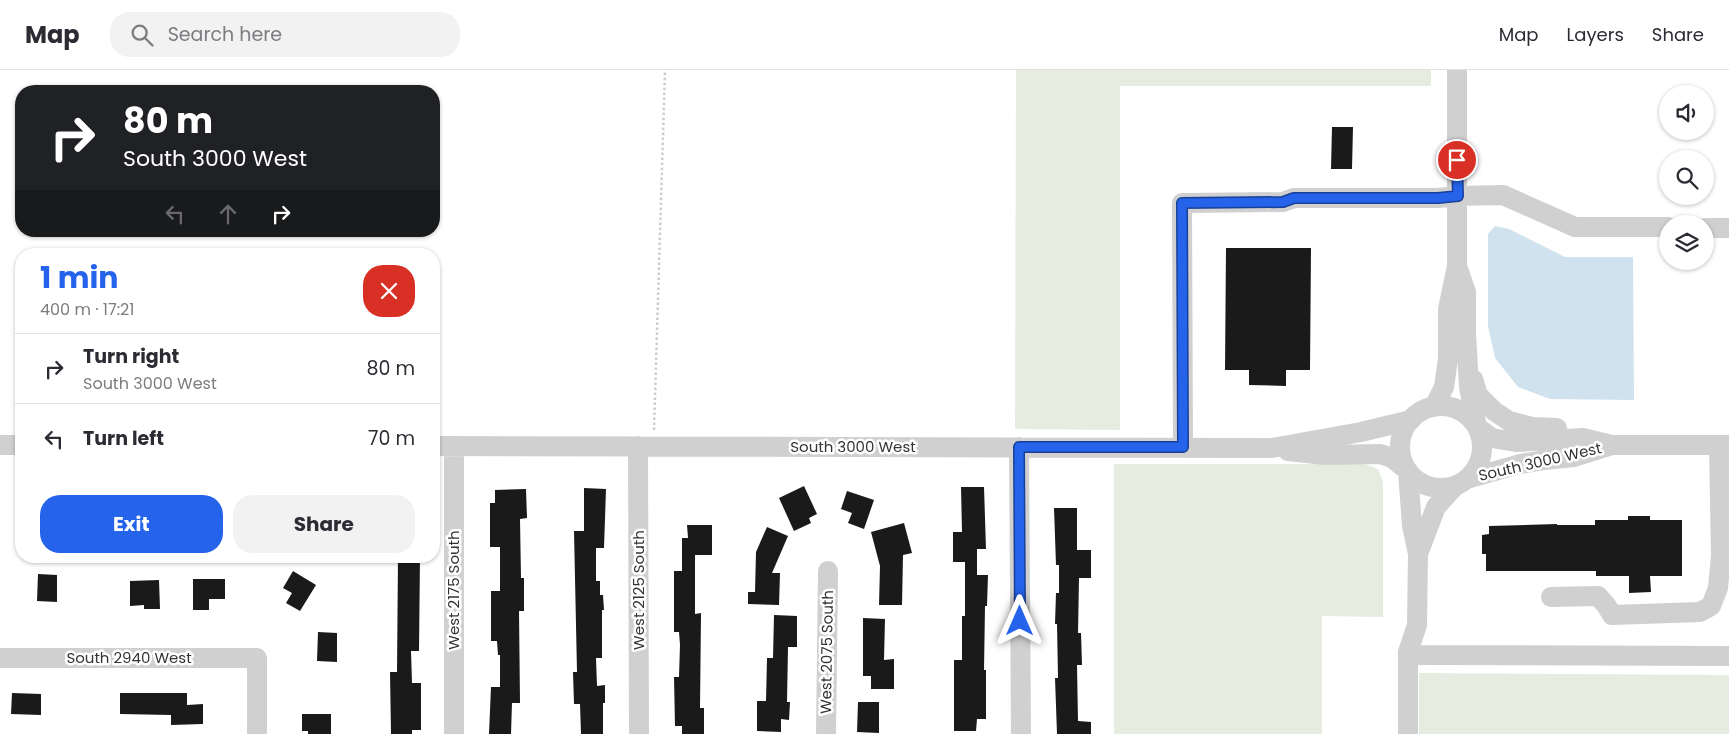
<!DOCTYPE html>
<html lang="en">
<head>
<meta charset="utf-8">
<style>
	:root { --surface:#fff; --page:#f2f2f3; --text:#2b2b33; --muted:#7c7c81; --line:#e1e1e2; --accent:#2563eb }
	body { margin:0; font-family:Poppins,sans-serif; background:var(--page); color:var(--text); height:100vh; display:flex; flex-direction:column; font-size:19px; white-space:nowrap }
	* { box-sizing:border-box; margin:0 }
	p { font-size:16px; color:var(--muted) }
	.icon { flex:none; width:28px; height:28px; fill:none; stroke:currentColor; stroke-width:2; stroke-linecap:round; stroke-linejoin:round }
	.map { position:relative; flex:1; overflow:hidden }
	.drawer { position:absolute; left:15px; top:178px; width:425px; height:315px; display:flex; flex-direction:column; background:var(--surface); border-radius:20px; box-shadow:0 1px 4px #0004 }
	.drawer>* { flex:none }
	.top-card { position:absolute; left:15px; top:15px; width:425px; height:152px; border-radius:20px; box-shadow:0 1px 4px #0004; background:#202124; color:#fff; overflow:hidden }
	.tools { position:absolute; left:1659px; top:15px; display:grid; gap:10px }
	.tools a { display:grid; place-items:center; width:55px; height:55px; border-radius:50%; background:var(--surface); box-shadow:0 1px 4px #0004; font-size:25px }
	.pin { position:absolute; display:grid; place-items:center; width:42px; height:42px; color:#fff; margin:-21px; border:2px solid #fff; border-radius:50%; box-shadow:0 1px 5px #0007 }
	.me { position:absolute; width:55px; margin:-28px; rotate:0deg; stroke-linejoin:round; filter:drop-shadow(0 0 4px #0008) }
	.turn { display:flex; align-items:center; gap:18px; height:105px; padding:0 25px; font-size:22px }
	.turn .icon { width:65px; height:65px; stroke-width:2.5 }
	.turn b { display:block; font-size:35px; line-height:42px }
	.lanes { display:flex; align-items:center; height:48px; padding:0 25px; background:#0003; justify-content:center; gap:25px; direction:ltr }
	.lanes .off { opacity:.35 }
	.round { display:grid; place-items:center; flex:none; width:52px; height:52px; border-radius:20px; background:var(--page) }
	.overview { display:flex; align-items:center; justify-content:space-between; height:85px; padding:0 25px }
	h1 { font-size:30px; font-weight:700; line-height:38px; color:var(--accent) }
	.primary-button { display:flex; gap:10px; margin-top:auto; padding:10px 25px }
	.primary-button a { flex:1; height:58px; border-radius:20px; background:var(--accent); color:#fff; font-size:20px; font-weight:700; line-height:58px; text-align:center }
	.primary-button a+a { background:var(--page); color:var(--text) }
	ul { padding:0; list-style:none }
	li { display:flex; align-items:center; gap:15px; height:70px; padding:0 25px; border-top:1px solid var(--line) }
	li div { flex:1 }
	li b { display:block; font-size:19px }
	li em { font-style:normal }
	header { display:flex; align-items:center; gap:30px; box-sizing:border-box; height:70px; padding:0 25px; background:var(--surface); border-bottom:1px solid var(--line) }
	header strong { font-size:24px }
	nav { display:flex; gap:28px; margin-inline-start:auto; font-size:18px }
	.search { width:350px; height:45px; background:var(--page); display:flex; align-items:center; gap:12px; box-sizing:border-box; padding:0 18px; border-radius:20px; color:var(--muted); font-size:19px }
	.map>svg:first-child { display:block }
	.green { fill:#e6ecdf }
	.water { fill:#cfe2ee }
	.building { fill:#1a1a1a }
	.lines { fill:none; stroke-linecap:round; stroke-linejoin:round }
	.path { stroke:#cdcdcd; stroke-width:2.5; stroke-dasharray:2.5 2.5; stroke-linecap:butt }
	.minor { stroke:#d0d0d0; stroke-width:20 }
	.route-casing { stroke:#184099; stroke-width:12 }
	.route { stroke:#2563eb; stroke-width:9 }
	.labels { text-anchor:middle; stroke-width:5; stroke-linejoin:round; paint-order:stroke }
	.street-label { font-size:15px; fill:#333; stroke:#fff }
</style>
</head>
<body>
<header>
<strong>Map</strong>
<div class="search"><svg class="icon" aria-label="search" viewBox="0 0 24 24"><circle cx="10" cy="10" r="6"/><path d="M15 15l6 6"/></svg>Search here</div>
<nav><a>Map</a><a>Layers</a><a>Share</a></nav>
</header>
<div class="map">
<svg width="1729" height="664" viewBox="0 0 1729 664">
	<rect width="100%" height="100%" fill="#fff"/>
	<path class="green" d="M 1016,0 L 1431,0 L 1431,16 L 1120,16 L 1120,360 L 1015,359 Z
		M 1114,394 L 1365,394 L 1378,399 L 1383,412 L 1383,547 L 1322,546 L 1322,664 L 1114,664 Z
		M 1419,603 L 1729,605 L 1729,664 L 1419,664 Z"/>
	<path class="water" d="M 1495,156 L 1509,159 L 1565,187 L 1633,187 L 1634,330 L 1550,329 L 1518,317 L 1495,288 L 1488,256 L 1488,164 Z"/>
	<path class="building" d="M 1332,57 L 1353,57 L 1352,99 L 1331,99 Z
		M 1226,178 L 1311,178 L 1310,300 L 1286,300 L 1286,316 L 1249,315 L 1249,300 L 1225,300 Z
		M 804,416 L 817,444 L 809,448 L 811,453 L 794,461 L 779,428 Z
		M 961,417 L 984,417 L 986,479 L 977,479 L 977,505 L 988,505 L 987,536 L 985,536 L 984,600 L 986,600 L 986,649 L 977,649 L 976,661 L 954,661 L 954,590 L 962,590 L 962,546 L 965,546 L 965,492 L 953,492 L 953,462 L 962,462 Z
		M 584,418 L 606,419 L 604,478 L 596,478 L 596,511 L 600,511 L 600,525 L 603,525 L 604,540 L 602,540 L 602,588 L 596,588 L 597,616 L 605,615 L 605,633 L 603,633 L 603,664 L 581,664 L 580,634 L 574,634 L 573,602 L 577,602 L 574,461 L 584,461 Z
		M 526,419 L 527,448 L 520,449 L 521,508 L 524,508 L 524,541 L 519,541 L 520,633 L 512,633 L 511,664 L 489,664 L 491,617 L 500,617 L 500,585 L 498,585 L 497,571 L 491,571 L 491,521 L 500,521 L 500,477 L 490,477 L 490,433 L 495,433 L 495,420 Z
		M 847,421 L 874,430 L 864,459 L 848,453 L 852,443 L 841,439 Z
		M 1054,438 L 1077,438 L 1077,480 L 1091,480 L 1091,508 L 1079,508 L 1078,563 L 1081,563 L 1082,595 L 1077,595 L 1078,651 L 1091,652 L 1091,664 L 1057,664 L 1055,608 L 1058,608 L 1057,554 L 1055,554 L 1056,523 L 1059,523 L 1059,495 L 1056,495 Z
		M 1628,446 L 1650,446 L 1650,450 L 1682,450 L 1682,506 L 1650,506 L 1651,522 L 1629,523 L 1629,506 L 1596,506 L 1596,501 L 1486,501 L 1486,484 L 1482,484 L 1482,465 L 1489,464 L 1489,456 L 1557,454 L 1557,455 L 1595,455 L 1595,450 L 1628,450 Z
		M 904,453 L 912,483 L 903,485 L 902,535 L 879,535 L 880,496 L 871,462 Z
		M 687,455 L 712,455 L 712,485 L 695,485 L 695,544 L 701,543 L 700,638 L 704,638 L 704,664 L 682,664 L 682,656 L 675,656 L 674,607 L 679,607 L 680,575 L 679,562 L 674,562 L 674,501 L 682,501 L 682,468 L 688,468 Z
		M 767,457 L 788,466 L 772,503 L 780,503 L 779,535 L 748,534 L 748,522 L 755,522 L 756,482 Z
		M 398,486 L 420,486 L 419,581 L 411,581 L 412,613 L 421,613 L 421,660 L 412,660 L 412,664 L 391,664 L 390,602 L 397,602 Z
		M 293,501 L 316,515 L 300,541 L 286,533 L 292,523 L 283,518 Z
		M 38,504 L 57,505 L 57,532 L 37,531 Z
		M 193,509 L 225,509 L 225,529 L 209,529 L 209,540 L 193,540 Z
		M 159,510 L 160,539 L 144,539 L 144,535 L 130,536 L 130,511 Z
		M 774,545 L 797,546 L 797,577 L 788,577 L 787,632 L 790,632 L 789,650 L 781,649 L 781,662 L 757,661 L 757,631 L 766,631 L 767,588 L 773,588 Z
		M 863,548 L 885,549 L 884,590 L 894,589 L 894,619 L 871,619 L 871,606 L 863,606 Z
		M 318,562 L 337,563 L 337,592 L 317,591 Z
		M 12,623 L 41,624 L 41,645 L 11,644 Z
		M 120,623 L 187,623 L 187,635 L 203,634 L 203,654 L 171,655 L 171,645 L 120,644 Z
		M 858,632 L 879,632 L 879,663 L 857,662 Z
		M 302,644 L 331,644 L 331,664 L 308,664 L 308,661 L 302,661 Z"/>
	<g class="lines">
		<path class="path" d="M 654,360 L 665,0"/>
		<path class="minor" d="M 1705,158 L 1729,158
			M 1457,196 L 1466,222 L 1466,263 L 1469,317 L 1477,357 L 1492,368 L 1516,372 L 1583,368 L 1612,375 L 1729,375
			M 1473,309 L 1478,325 L 1494,341 L 1509,351 L 1532,357 L 1557,358
			M1400 377a41 41 0 1 1 82 0a41 41 0 1 1-82 0Z
			M 1434,337 L 1444,317 L 1448,289 L 1448,239 L 1457,196 L 1457,0
			M 0,375 L 21,375
			M 434,376 L 1272,378 L 1361,362 L 1411,350
			M 454,376 L 454,664
			M 638,376 L 639,664
			M 1019,377 L 1021,664
			M 1183,377 L 1182,133 L 1283,132 L 1294,128 L 1438,128 L 1457,126 L 1503,125 L 1575,157 L 1668,157
			M 1288,381 L 1325,385 L 1380,384 L 1392,388 L 1408,401 L 1412,456 L 1418,484 L 1417,555 L 1408,582 L 1408,664
			M 1467,409 L 1520,394 L 1544,390 L 1574,387 L 1612,375
			M 1418,484 L 1436,437 L 1455,416
			M 1551,527 L 1598,526 L 1606,535 L 1612,545 L 1700,542 L 1711,536 L 1718,518 L 1721,486 L 1719,375
			M 1408,582 L 1419,585 L 1729,586
			M 0,588 L 257,588 L 257,664
			M 826,664 L 828,501"/>
	</g>
	<g class="lines">
		<defs>
			<path id="route" d="M 1020,551 L 1019,377 L 1183,377 L 1182,133 L 1283,132 L 1294,128 L 1438,128 L 1458,126 L 1457,90"/>
		</defs>
		<use href="#route" class="route-casing"/>
		<use href="#route" class="route"/>
	</g>
	<g class="labels">
		<g class="street-label">
			<text x="853" y="382">South 3000 West</text>
			<text transform="translate(1540 392) rotate(-13)" y="5">South 3000 West</text>
			<text transform="translate(454 520) rotate(-90)" y="5">West 2175 South</text>
			<text transform="translate(639 520) rotate(-90)" y="5">West 2125 South</text>
			<text transform="translate(827 582) rotate(-89)" y="5">West 2075 South</text>
			<text x="129" y="593">South 2940 West</text>
		</g>
	</g>
</svg>
<div class="tools">
<a><svg class="icon" aria-label="sound" viewBox="0 0 24 24"><path d="M4 9h4l5-4v14l-5-4H4zM17 9q2 3 0 6"/></svg></a>
<a><svg class="icon" aria-label="search" viewBox="0 0 24 24"><circle cx="10" cy="10" r="6"/><path d="M15 15l6 6"/></svg></a>
<a><svg class="icon" aria-label="layers" viewBox="0 0 24 24"><path d="M12 4l9 5-9 5-9-5zM3 14l9 5 9-5"/></svg></a>
</div>
<div class="pin" style="left:1457px;top:90px;background:#d93025"><svg class="icon" aria-label="arrive" viewBox="0 0 24 24"><path d="M6 21V4h12l-3 4 3 4H6"/></svg></div>
<svg class="me" style="left:1020px;top:551px" viewBox="-20 -20 40 40"><path d="M0-17L14 15 0 8-14 15z" fill="#2563eb" stroke="#fff" stroke-width="4"/></svg>
<div class="top-card">
<div class="turn"><svg class="icon" aria-label="right" viewBox="0 0 24 24"><path d="M7 20v-9h11M14 6l5 5-5 5"/></svg><div><b>80 m</b>South 3000 West</div></div>
<div class="lanes"><svg class="icon off" aria-label="left" viewBox="0 0 24 24"><path d="M17 20v-9H6M10 6l-5 5 5 5"/></svg><svg class="icon off" aria-label="ahead" viewBox="0 0 24 24"><path d="M12 20V5M6 11l6-6 6 6"/></svg><svg class="icon" aria-label="right" viewBox="0 0 24 24"><path d="M7 20v-9h11M14 6l5 5-5 5"/></svg></div>
</div>
<section class="drawer">
<div class="overview"><div><h1>1 min</h1><p>400 m · 17:21</p></div><a class="round" style="background:#d93025;color:#fff"><svg class="icon" aria-label="close" viewBox="0 0 24 24"><path d="M6 6l12 12M18 6L6 18"/></svg></a></div>
<ul>
<li><svg class="icon" aria-label="right" viewBox="0 0 24 24"><path d="M7 20v-9h11M14 6l5 5-5 5"/></svg><div><b>Turn right</b><p>South 3000 West</p></div><em>80 m</em></li>
<li><svg class="icon" aria-label="left" viewBox="0 0 24 24"><path d="M17 20v-9H6M10 6l-5 5 5 5"/></svg><div><b>Turn left</b></div><em>70 m</em></li>
</ul>
<div class="primary-button"><a>Exit</a><a>Share</a></div>
</section>
</div>
</body>
</html>
